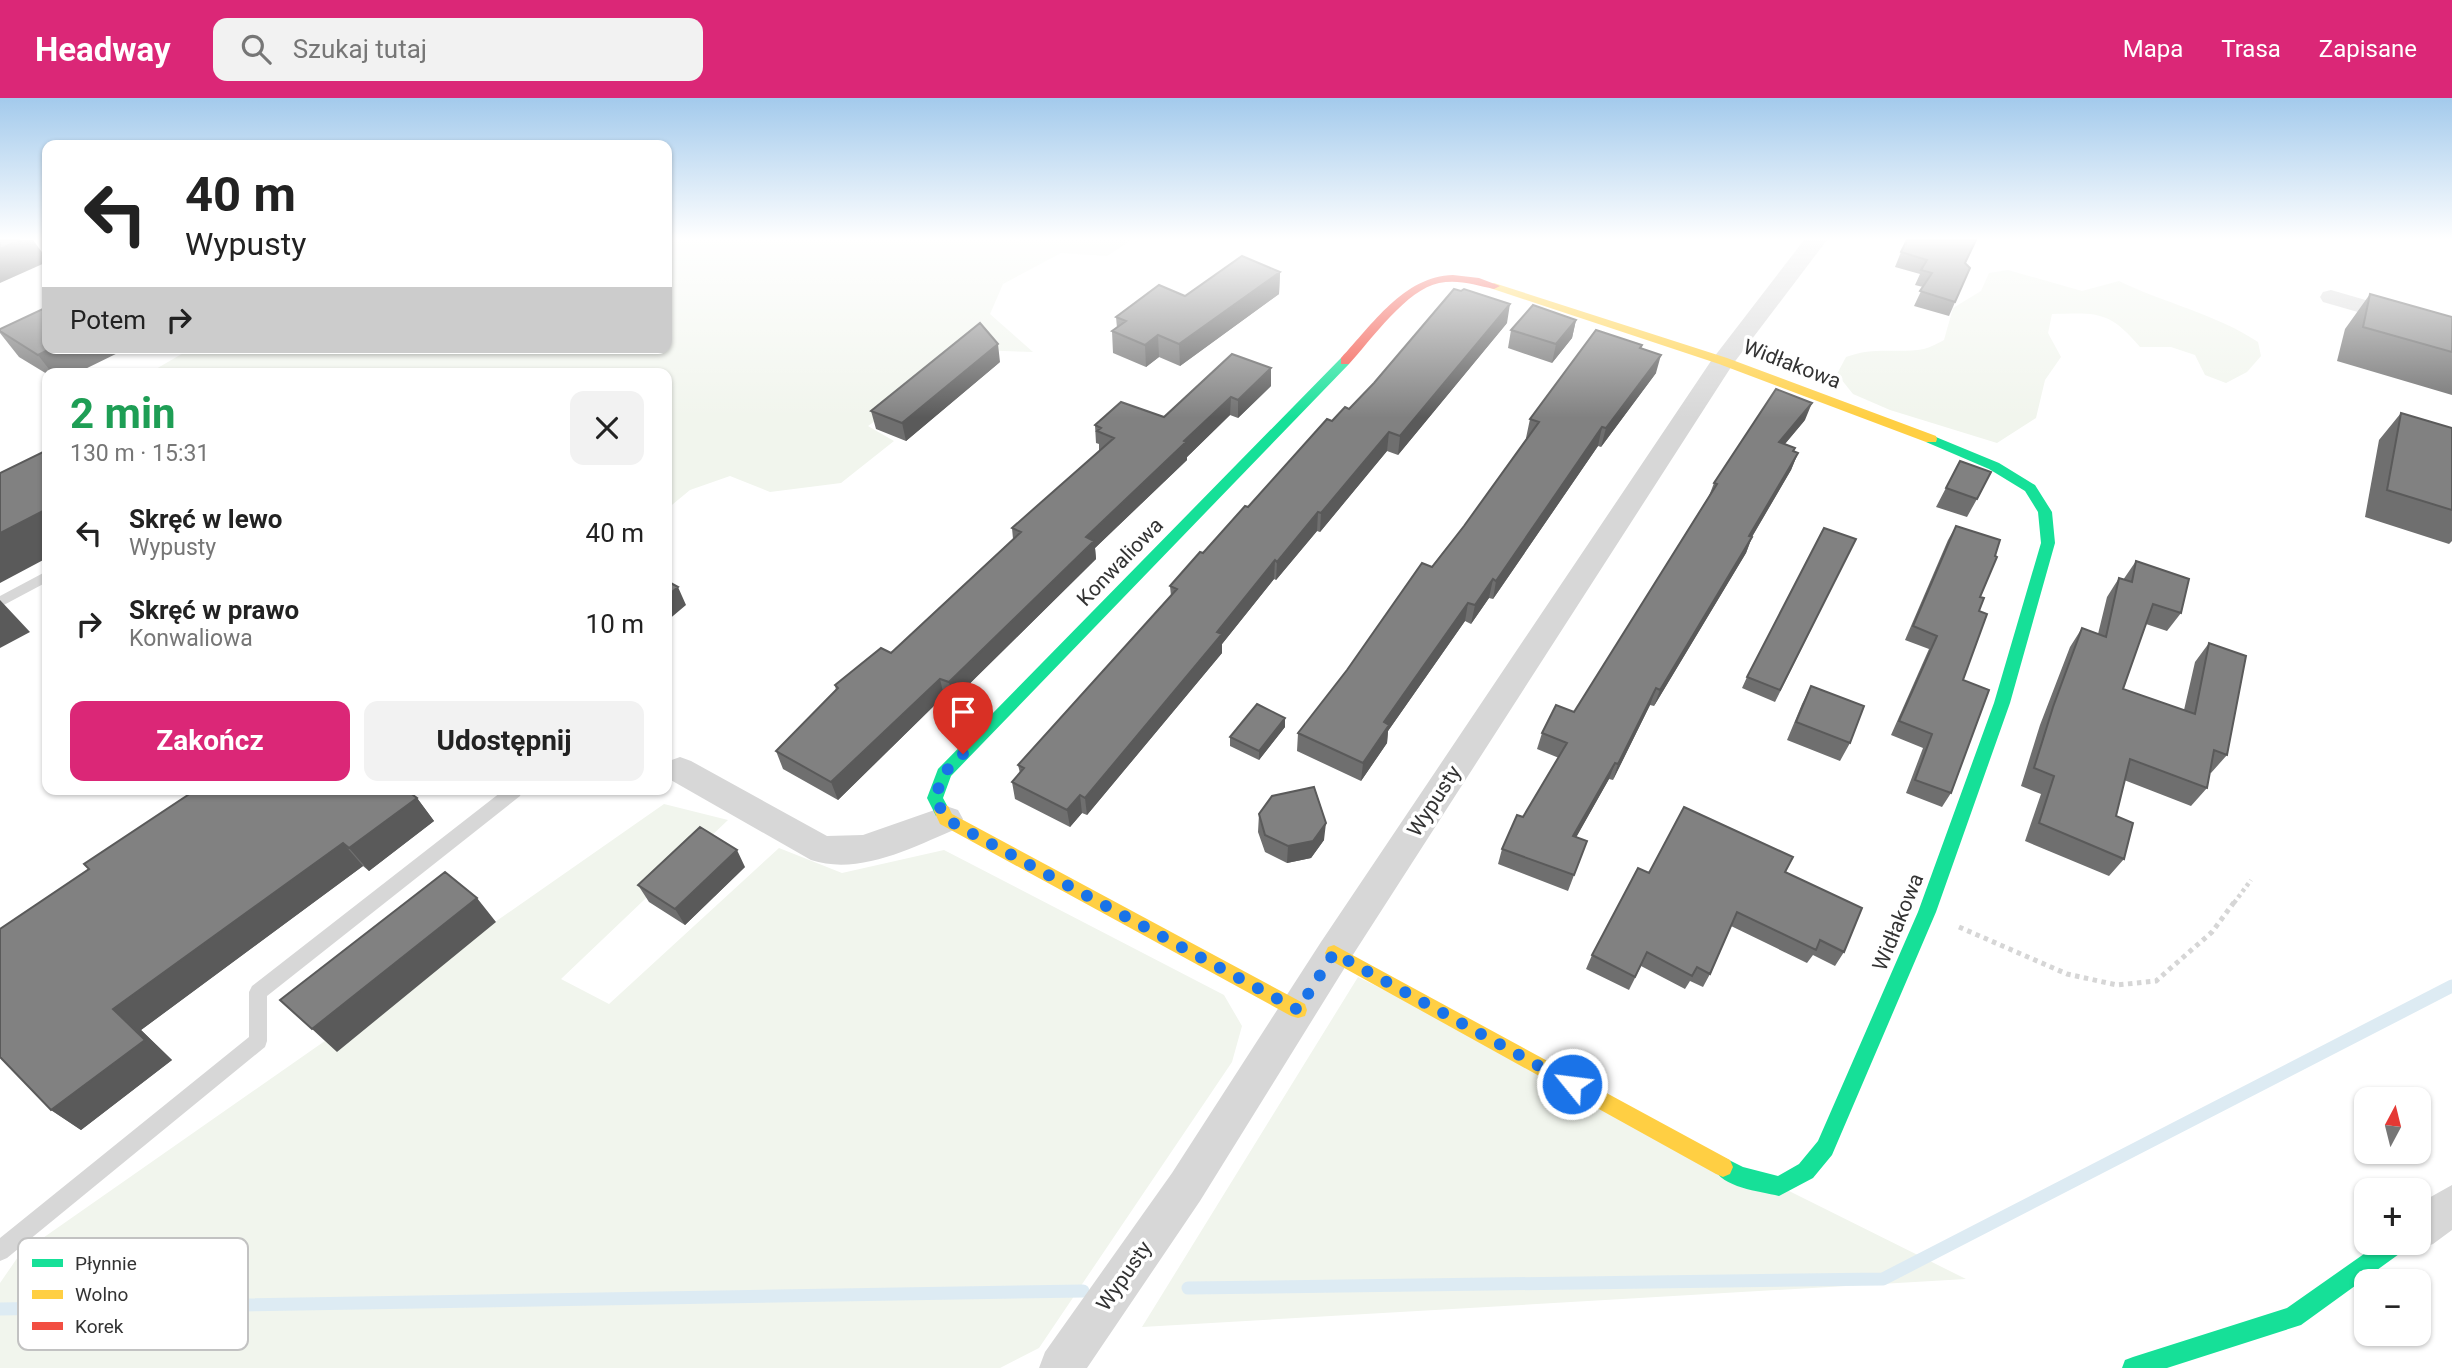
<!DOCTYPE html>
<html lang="pl">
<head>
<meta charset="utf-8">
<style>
	:root { --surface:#fff; --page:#f2f2f2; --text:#222; --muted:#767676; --accent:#db2777 }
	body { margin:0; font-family:Roboto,sans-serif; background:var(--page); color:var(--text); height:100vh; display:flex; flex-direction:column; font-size:26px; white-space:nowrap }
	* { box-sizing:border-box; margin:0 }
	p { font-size:23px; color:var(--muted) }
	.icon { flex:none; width:38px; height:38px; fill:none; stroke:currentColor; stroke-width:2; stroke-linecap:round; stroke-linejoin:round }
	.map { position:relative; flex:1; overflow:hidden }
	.sheet { position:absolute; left:42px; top:270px; width:630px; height:427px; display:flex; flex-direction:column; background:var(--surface); border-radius:14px; box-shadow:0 2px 5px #0004 }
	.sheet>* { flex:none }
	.top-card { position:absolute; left:42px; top:42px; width:630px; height:214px; border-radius:14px; box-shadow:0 2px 5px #0004; background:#fff; color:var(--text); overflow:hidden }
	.needle { width:46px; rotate:7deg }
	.tools { position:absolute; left:2354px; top:989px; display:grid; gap:14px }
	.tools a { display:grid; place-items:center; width:77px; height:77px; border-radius:14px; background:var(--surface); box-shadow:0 2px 5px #0004; font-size:35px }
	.pin { position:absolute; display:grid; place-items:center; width:60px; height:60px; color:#fff; margin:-72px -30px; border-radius:50% 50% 50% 0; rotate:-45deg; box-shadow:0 0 7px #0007 }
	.pin .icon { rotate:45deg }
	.me { position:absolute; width:77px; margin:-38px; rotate:299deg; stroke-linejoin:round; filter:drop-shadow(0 0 5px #0008) }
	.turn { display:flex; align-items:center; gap:24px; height:147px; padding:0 28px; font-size:32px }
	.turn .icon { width:91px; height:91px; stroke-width:2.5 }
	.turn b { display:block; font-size:49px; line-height:60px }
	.then { display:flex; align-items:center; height:66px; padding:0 28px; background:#0003; gap:14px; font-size:26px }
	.round { display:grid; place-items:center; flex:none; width:74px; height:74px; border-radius:14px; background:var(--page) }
	.head { display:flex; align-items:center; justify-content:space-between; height:119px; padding:0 28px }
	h1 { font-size:42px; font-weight:700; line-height:52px; color:#1e9e55 }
	.button { display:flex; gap:14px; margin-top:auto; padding:14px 28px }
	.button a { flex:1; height:80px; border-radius:14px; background:var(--accent); color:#fff; font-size:28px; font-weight:700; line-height:80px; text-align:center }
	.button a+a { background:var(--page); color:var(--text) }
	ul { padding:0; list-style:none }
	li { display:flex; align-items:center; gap:21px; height:91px; padding:0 28px }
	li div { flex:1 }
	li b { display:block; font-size:26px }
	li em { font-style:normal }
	header { display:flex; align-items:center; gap:42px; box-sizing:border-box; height:98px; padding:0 35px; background:var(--accent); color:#fff }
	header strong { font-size:33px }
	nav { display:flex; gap:38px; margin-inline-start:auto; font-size:24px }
	.search { width:490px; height:63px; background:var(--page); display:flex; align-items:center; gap:18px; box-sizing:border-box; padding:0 24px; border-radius:14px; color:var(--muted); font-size:26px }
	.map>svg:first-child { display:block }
	.green { fill:#f1f5ed }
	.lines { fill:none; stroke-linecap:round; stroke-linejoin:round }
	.stream { stroke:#ddebf3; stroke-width:13 }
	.path-far1 { stroke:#d6d6d6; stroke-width:4.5; stroke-dasharray:3.5 3.5; stroke-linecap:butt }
	.path { stroke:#d6d6d6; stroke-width:5; stroke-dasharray:4.5 4.5; stroke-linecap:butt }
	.lane { fill:#d7d7d7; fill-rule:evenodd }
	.street { fill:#d7d7d7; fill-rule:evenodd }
	.fast { fill:#16e098; fill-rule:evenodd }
	.slow { fill:#ffcf43; fill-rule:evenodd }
	.jam { fill:#f24e42; fill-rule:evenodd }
	.wall { fill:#6f6f6f }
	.shaded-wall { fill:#5a5a5a }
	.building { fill:#818181; stroke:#5a5a5a; stroke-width:2 }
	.route { stroke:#1a73e8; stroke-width:12; stroke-dasharray:0 21.6 }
	.labels { text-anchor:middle; stroke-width:7; stroke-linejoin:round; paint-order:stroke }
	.street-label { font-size:21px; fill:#333; stroke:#fff }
	.key { fill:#fff; stroke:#c2c2c2; stroke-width:2 }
	.key-label { font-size:19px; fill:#333 }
</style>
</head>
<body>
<header>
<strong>Headway</strong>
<div class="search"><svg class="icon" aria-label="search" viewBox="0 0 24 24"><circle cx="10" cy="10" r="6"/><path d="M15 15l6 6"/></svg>Szukaj tutaj</div>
<nav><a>Mapa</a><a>Trasa</a><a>Zapisane</a></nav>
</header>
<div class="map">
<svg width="2452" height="1270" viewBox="0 0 2452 1270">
	<rect width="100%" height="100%" fill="#fff"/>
	<path class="green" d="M 667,142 L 1132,142 L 1107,158 L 1061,155 L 1003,186 L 990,216 L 1033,254 L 976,252 L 868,328 L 894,343 L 841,385 L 770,394 L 730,378 L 690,392 L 667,411 L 667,275 L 149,275 L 192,250 L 667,250 Z
		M 2008,172 L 2082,193 L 2119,183 C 2164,205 2216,216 2258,244 L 2261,258 L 2247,274 L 2226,285 L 2205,277 L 2195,257 L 2171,249 L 2140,249 C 2109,212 2097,215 2052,216 L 2048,235 L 2061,259 L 2045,282 L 2036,320 L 1997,345 L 1890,312 L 1853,296 L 1837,276 L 1846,259 C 1876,248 1897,256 1924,251 C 1931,249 1938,245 1944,242 L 1953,210 L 1981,193 L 1989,175 Z
		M 664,706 L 728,722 L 561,881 L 609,906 L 779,750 L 842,775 L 944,752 L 1224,897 L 1242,928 L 1232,964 L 1039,1250 L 1000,1270 L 0,1270 L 0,1185 L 20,1156 Z
		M 1358,879 L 1966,1181 L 1142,1229 Z"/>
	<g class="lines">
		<path class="stream" d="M 1188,1190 L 1883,1181 L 2452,888
			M 0,1211 L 1083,1193"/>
		<path class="path-far1" d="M 2234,805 L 2251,782"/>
		<path class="path" d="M 1959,829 L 2067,876 L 2117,887 L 2156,883 L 2212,834 L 2235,803"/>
		<path class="lane" d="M 47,473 L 47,484 L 0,509 L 0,498 Z
			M 505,691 L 522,693 L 520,698 L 267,898 L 267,943 L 265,949 L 7,1160 L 0,1163 L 0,1140 L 249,939 L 249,894 L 252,888 Z"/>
		<path class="street" d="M 1804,142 L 1827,142 L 1733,266 L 1347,866 L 1200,1103 L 1087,1270 L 1039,1270 L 1045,1254 L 1172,1075 L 1321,844 L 1711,263 Z
			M 2331,192 L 2452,227 L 2452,241 L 2323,204 L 2320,199 L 2323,194 Z
			M 680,659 L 691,663 L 827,738 L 863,737 L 946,708 L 958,712 L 963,721 L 958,730 C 914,749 859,778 811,762 L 669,681 L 669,663 Z
			M 2452,1087 L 2452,1132 L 2433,1146 L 2418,1152 L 2403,1146 L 2418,1144 L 2418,1106 Z"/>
		<path class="fast" d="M 1345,259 L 1349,260 L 1349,266 L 951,678 L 943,700 L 950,713 L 948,718 L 936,718 L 927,700 L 938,671 L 1341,260 Z
			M 1931,337 L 1999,365 L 2035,387 L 2052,414 L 2055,445 L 2010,605 L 1936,814 L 1832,1057 L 1813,1080 L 1779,1098 C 1759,1093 1722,1090 1713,1069 L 1716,1062 L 1723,1059 L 1743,1069 L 1778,1078 L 1799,1066 L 1818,1043 L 1918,814 L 1994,605 L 2041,445 L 2038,414 L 2025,393 L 1989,371 L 1926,344 L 1926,338 Z
			M 2381,1144 L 2409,1144 L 2406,1151 L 2301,1227 L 2167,1270 L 2122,1270 L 2125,1262 L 2133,1259 L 2287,1210 Z"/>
		<path class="slow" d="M 1494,185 L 1727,260 L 1936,338 L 1937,341 L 1936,344 L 1926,344 L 1719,266 L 1490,190 L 1488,188 Z
			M 942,706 L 948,708 L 952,716 L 1305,906 L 1307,912 L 1305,918 L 1298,920 L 1291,918 L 940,726 L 934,713 L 936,708 Z
			M 1334,847 L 1730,1062 L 1733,1069 L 1730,1076 L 1723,1079 L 1716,1076 L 1328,861 L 1325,855 L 1328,849 Z"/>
		<path class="jam" d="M 1453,177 L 1479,180 L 1500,188 L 1494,191 C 1476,187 1458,181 1439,185 C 1407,191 1371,242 1349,266 L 1341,266 L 1341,260 C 1372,227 1404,178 1453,177 Z"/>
	</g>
	<path class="wall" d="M 1901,154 L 1965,166 L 1970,170 L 1949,218 L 1914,208 L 1923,189 L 1915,187 L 1920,176 L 1895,169 Z
		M 1280,174 L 1279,196 L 1180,268 L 1159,259 L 1146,269 L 1113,255 L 1112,233 L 1117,230 L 1116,219 L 1185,198 Z
		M 2370,196 L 2452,219 L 2452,297 L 2337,263 L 2345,231 Z
		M 1576,222 L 1572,240 L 1552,265 L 1508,250 L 1511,232 Z
		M 1507,225 L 1398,357 L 1387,353 L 1320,434 L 1317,433 L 1276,482 L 1274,481 L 1222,546 L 1222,555 L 1087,717 L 1082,715 L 1070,729 L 1015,701 L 1012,684 L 1020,675 L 1018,667 L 1171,498 L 1170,488 L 1332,323 L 1349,311 Z
		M 0,231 L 77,275 L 47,275 L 47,276 L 19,259 L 0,235 Z
		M 1642,247 L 1641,250 L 1656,275 L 1601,349 L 1598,348 L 1493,501 L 1489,500 L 1471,526 L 1465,523 L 1388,633 L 1387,645 L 1361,683 L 1297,653 L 1298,635 L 1464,428 L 1527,340 L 1526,340 L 1530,321 Z
		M 1000,264 L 906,343 L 876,331 L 871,313 Z
		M 1271,288 L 1238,320 L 1230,317 L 1187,359 L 1187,362 L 1095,450 L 1096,461 L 953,602 L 944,598 L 838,702 L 783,671 L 776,653 L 836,592 L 835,587 L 891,555 L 1013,441 L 1012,430 L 1101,352 L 1099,352 L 1099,346 L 1096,345 L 1095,327 L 1164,319 Z
		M 2401,315 L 2452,330 L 2452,443 L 2449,446 L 2365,419 L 2379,342 Z
		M 1805,322 L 1785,346 L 1795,350 L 1794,353 L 1798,355 L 1791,372 L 1752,439 L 1746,455 L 1654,608 L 1650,607 L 1613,682 L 1609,681 L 1576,739 L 1587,743 L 1568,793 L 1498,766 L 1502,751 L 1523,719 L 1559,660 L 1537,651 L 1542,635 L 1574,614 L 1709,398 L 1714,385 Z
		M 1960,363 L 1977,401 L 1967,419 L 1936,409 Z
		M 1956,428 L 1980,499 L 1979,513 L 1963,582 L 1951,695 L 1942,709 L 1906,695 L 1923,650 L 1891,637 L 1929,551 L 1905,542 L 1948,442 Z
		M 1856,441 L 1775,604 L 1742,590 L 1747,579 Z
		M 2136,463 L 2181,515 L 2167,533 L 2146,526 L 2123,591 L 2184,612 L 2195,564 L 2209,545 L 2227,657 L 2211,675 L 2210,674 L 2207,690 L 2191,708 L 2124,682 L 2116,718 L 2124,761 L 2109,778 L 2025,743 L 2041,696 L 2021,688 L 2040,627 L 2070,549 L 2082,530 L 2098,536 L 2107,499 L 2119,480 L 2123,482 Z
		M 1811,588 L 1850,645 L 1840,663 L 1787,642 L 1802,606 Z
		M 1285,620 L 1285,629 L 1259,662 L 1230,648 L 1230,639 Z
		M 417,700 L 434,723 L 369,773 L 363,768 L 141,932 L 172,962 L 81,1032 L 51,1012 L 89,771 Z
		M 1259,716 L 1324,742 L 1311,760 L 1287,765 L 1265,754 L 1258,734 Z
		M 745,769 L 685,827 L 649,804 L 638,787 Z
		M 1785,774 L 1844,854 L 1835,868 L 1813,857 L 1807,865 L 1731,828 L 1710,876 L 1703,889 L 1690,883 L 1685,891 L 1641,868 L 1629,892 L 1586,871 L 1592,857 L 1649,775 Z"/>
	<path class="shaded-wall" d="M 20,142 L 33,142 L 47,161 L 47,164 L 0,185 L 0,151 Z
		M 1280,174 L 1279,196 L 1180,268 L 1179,246 Z
		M 1510,206 L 1507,225 L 1398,357 L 1400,338 Z
		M 1576,222 L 1572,240 L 1552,265 L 1556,246 Z
		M 1158,237 L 1159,259 L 1146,269 L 1145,247 Z
		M 998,246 L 1000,264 L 906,343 L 902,325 Z
		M 52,250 L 128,250 L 77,275 L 52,275 L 38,257 Z
		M 1661,257 L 1656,275 L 1601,349 L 1606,330 Z
		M 1271,270 L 1271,288 L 1238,320 L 1238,302 Z
		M 1231,299 L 1230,317 L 1187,359 L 1187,362 L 1095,450 L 1096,461 L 953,602 L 949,584 L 1086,439 L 1184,343 Z
		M 1812,305 L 1805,322 L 1772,361 L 1779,344 Z
		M 1602,329 L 1598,348 L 1493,501 L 1496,483 Z
		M 1389,334 L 1387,353 L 1320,434 L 1321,415 Z
		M 1798,355 L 1791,372 L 1743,454 L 1749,438 Z
		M 47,411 L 47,460 L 0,485 L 0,435 Z
		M 1318,414 L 1317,433 L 1276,482 L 1277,464 Z
		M 1752,439 L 1746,455 L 1654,608 L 1660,592 Z
		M 1275,462 L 1274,481 L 1222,546 L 1222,555 L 1087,717 L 1085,700 Z
		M 1493,481 L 1489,500 L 1471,526 L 1475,507 Z
		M 678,489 L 686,507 L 667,523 L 667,498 Z
		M 0,502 L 30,534 L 0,550 Z
		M 1468,505 L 1465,523 L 1388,633 L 1387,645 L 1361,683 L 1363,665 L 1384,624 Z
		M 940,581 L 944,598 L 838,702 L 831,684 Z
		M 1656,590 L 1650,607 L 1613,682 L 1618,666 Z
		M 1285,620 L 1285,629 L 1259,662 L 1259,653 Z
		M 1615,665 L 1609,681 L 1568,754 L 1573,738 Z
		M 1080,697 L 1082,715 L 1070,729 L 1067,712 Z
		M 417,700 L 434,723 L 369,773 L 349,750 Z
		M 1326,725 L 1324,742 L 1311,760 L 1287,765 L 1288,748 Z
		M 343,745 L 363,768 L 141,932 L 172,962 L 81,1032 L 51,1012 L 113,911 Z
		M 737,752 L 745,769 L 685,827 L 675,811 Z
		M 477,800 L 496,824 L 337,954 L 312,931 Z"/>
	<path class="building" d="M 0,142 L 20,142 L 0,151 Z
		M 1907,142 L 1976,142 L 1965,165 L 1970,170 L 1955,204 L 1920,193 L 1932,175 L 1921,172 L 1927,162 L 1901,154 Z
		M 1242,158 L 1280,174 L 1179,246 L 1158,237 L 1145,247 L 1112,233 L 1126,223 L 1116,219 L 1159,187 L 1185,198 Z
		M 1454,191 L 1461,193 L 1464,191 L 1510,206 L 1400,338 L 1389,334 L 1321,415 L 1318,414 L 1277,464 L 1275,462 L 1217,534 L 1222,536 L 1085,700 L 1080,697 L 1067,712 L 1012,684 L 1024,670 L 1018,667 L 1177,491 L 1170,488 L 1200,454 L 1203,455 L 1245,408 L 1248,409 L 1327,321 L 1332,323 L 1345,309 L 1349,311 L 1374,285 Z
		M 2370,196 L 2452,219 L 2452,254 L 2363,229 Z
		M 1533,207 L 1576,222 L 1556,246 L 1511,232 Z
		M 47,209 L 47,250 L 52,250 L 38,257 L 0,233 L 0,231 Z
		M 980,225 L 998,246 L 902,325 L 871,313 Z
		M 1596,232 L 1642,247 L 1640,250 L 1661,257 L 1606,330 L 1602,329 L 1496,483 L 1493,481 L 1475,507 L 1468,505 L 1384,624 L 1389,627 L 1363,665 L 1298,635 L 1347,572 L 1422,465 L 1432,469 L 1464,428 L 1539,324 L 1530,321 Z
		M 1232,256 L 1271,270 L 1238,302 L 1231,299 L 1184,343 L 1186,344 L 1086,439 L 1094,443 L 949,584 L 940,581 L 831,684 L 776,653 L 838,590 L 835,587 L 881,550 L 891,555 L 1021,434 L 1012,430 L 1114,340 L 1097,333 L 1101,330 L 1095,327 L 1121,304 L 1164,319 Z
		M 1776,291 L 1812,305 L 1779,344 L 1795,350 L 1793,353 L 1798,355 L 1749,438 L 1752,439 L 1660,592 L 1656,590 L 1618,666 L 1615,665 L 1573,738 L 1587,743 L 1574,777 L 1502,751 L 1517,717 L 1523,719 L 1567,645 L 1542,635 L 1556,607 L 1574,614 L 1717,386 L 1714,385 Z
		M 2401,315 L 2452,330 L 2452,412 L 2387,392 Z
		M 47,352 L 47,411 L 0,435 L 0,375 Z
		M 1960,363 L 1991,374 L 1977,401 L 1946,390 Z
		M 1956,428 L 2000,442 L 1995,458 L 1997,459 L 1980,499 L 1984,500 L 1979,513 L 1987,516 L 1963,582 L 1989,592 L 1951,695 L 1915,682 L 1932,636 L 1899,623 L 1937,538 L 1913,528 Z
		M 1824,430 L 1856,441 L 1780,592 L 1747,579 Z
		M 2136,463 L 2189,481 L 2181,515 L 2153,506 L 2123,591 L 2195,616 L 2209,545 L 2246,558 L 2227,657 L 2214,652 L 2207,690 L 2130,661 L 2116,718 L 2133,725 L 2124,761 L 2039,725 L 2054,678 L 2034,670 L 2053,609 L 2082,530 L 2106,539 L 2119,480 L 2132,484 Z
		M 667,483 L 678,489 L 667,498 Z
		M 1811,588 L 1864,608 L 1850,645 L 1796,624 Z
		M 1257,606 L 1285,620 L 1259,653 L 1230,639 Z
		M 1314,689 L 1326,725 L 1313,743 L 1288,748 L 1265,737 L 1259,716 L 1272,698 Z
		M 197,691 L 405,691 L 417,700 L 349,750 L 343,745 L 113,911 L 145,942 L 51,1012 L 0,959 L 0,831 L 89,771 L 84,766 Z
		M 1684,709 L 1793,759 L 1785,774 L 1862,810 L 1844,854 L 1820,842 L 1816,852 L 1737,814 L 1710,876 L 1697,869 L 1692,878 L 1647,854 L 1635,879 L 1592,857 L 1638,770 L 1649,775 Z
		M 700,729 L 737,752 L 675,811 L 638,787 Z
		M 445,774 L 477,800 L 312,931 L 280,902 Z"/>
	<linearGradient id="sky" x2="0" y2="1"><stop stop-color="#a3caec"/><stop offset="0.44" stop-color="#fff"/><stop offset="1" stop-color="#fff" stop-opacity="0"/></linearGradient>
	<rect width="2452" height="320" fill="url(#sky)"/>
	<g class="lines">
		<path class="route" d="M 963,656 L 944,675 L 935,700 L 946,721 L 971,735 L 1298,912 L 1334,855 L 1572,986"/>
	</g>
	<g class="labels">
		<g class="street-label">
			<text transform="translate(1792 266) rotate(21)" y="7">Widłakowa</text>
			<text transform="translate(1120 464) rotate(-46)" y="7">Konwaliowa</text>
			<text transform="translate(1434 703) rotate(-57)" y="7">Wypusty</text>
			<text transform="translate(1898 824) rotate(-68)" y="7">Widłakowa</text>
			<text transform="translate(1124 1178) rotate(-55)" y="7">Wypusty</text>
		</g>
	</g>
	<rect x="18" y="1140" width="230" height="112" rx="10" class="key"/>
	<rect x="32" y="1161" width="31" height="8" fill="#16e098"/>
	<rect x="32" y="1192" width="31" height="9" fill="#ffcf43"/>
	<rect x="32" y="1224" width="31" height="8" fill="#f24e42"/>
	<g class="key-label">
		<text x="75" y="1172">Płynnie</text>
		<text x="75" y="1203">Wolno</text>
		<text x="75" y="1235">Korek</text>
	</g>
</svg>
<div class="tools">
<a><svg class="needle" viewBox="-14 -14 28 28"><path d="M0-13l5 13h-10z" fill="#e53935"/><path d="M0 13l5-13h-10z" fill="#767676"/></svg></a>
<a>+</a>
<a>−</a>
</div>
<div class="pin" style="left:963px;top:656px;background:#d93025"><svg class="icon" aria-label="arrive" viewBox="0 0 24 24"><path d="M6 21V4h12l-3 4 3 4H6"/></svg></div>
<svg class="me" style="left:1572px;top:986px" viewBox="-20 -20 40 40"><circle r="17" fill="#1a73e8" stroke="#fff" stroke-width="3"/><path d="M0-11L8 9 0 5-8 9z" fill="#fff"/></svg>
<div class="top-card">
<div class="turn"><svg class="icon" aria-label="left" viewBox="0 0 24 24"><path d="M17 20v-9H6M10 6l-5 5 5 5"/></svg><div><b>40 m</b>Wypusty</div></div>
<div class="then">Potem<svg class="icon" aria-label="right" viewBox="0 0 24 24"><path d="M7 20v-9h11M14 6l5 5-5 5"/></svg></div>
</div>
<section class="sheet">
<div class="head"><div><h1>2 min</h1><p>130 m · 15:31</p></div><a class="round"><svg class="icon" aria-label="close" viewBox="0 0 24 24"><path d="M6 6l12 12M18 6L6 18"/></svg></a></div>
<ul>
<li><svg class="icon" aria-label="left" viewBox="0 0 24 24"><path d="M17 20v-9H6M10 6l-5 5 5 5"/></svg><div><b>Skręć w lewo</b><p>Wypusty</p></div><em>40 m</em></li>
<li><svg class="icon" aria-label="right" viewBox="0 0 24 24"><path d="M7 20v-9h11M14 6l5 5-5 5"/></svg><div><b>Skręć w prawo</b><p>Konwaliowa</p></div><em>10 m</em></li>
</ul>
<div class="button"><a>Zakończ</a><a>Udostępnij</a></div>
</section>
</div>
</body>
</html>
